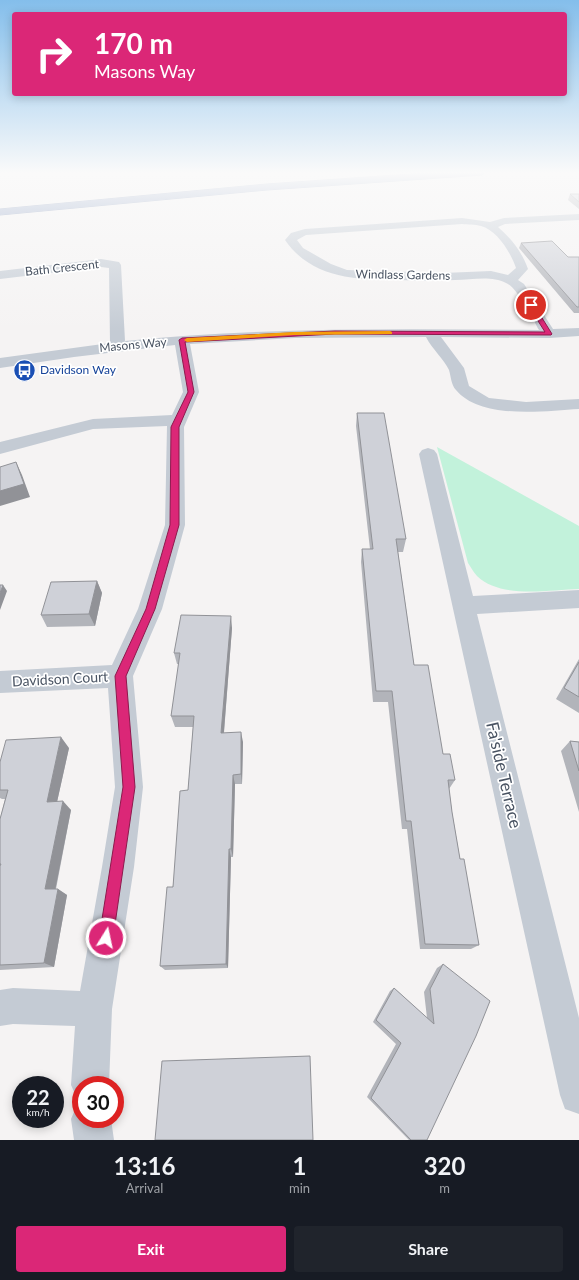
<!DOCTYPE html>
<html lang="en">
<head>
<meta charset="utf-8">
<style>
	:root { --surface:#171b24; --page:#20242c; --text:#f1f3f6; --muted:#9ea1a6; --accent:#db2777 }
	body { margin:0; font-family:Lato,sans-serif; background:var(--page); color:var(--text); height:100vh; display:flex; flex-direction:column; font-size:15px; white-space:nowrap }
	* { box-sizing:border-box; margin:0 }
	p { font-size:13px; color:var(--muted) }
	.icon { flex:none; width:22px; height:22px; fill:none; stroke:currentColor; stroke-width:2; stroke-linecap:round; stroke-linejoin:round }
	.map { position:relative; height:1140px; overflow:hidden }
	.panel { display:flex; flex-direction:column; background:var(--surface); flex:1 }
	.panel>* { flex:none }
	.guide { position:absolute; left:12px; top:12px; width:555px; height:84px; border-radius:4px; box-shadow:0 2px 10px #0003; background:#db2777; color:#fff; overflow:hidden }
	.speed { position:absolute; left:12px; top:1076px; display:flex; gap:8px; font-size:20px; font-weight:700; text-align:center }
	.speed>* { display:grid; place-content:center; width:52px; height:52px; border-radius:50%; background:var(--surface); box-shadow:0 2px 10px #0003; line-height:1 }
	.speed small { font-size:10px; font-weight:400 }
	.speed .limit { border:6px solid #d22; background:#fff; color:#111 }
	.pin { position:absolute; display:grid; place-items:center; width:34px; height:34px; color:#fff; margin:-17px; border:2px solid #fff; border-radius:50%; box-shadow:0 1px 4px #0007 }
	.me { position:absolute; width:44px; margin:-22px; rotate:10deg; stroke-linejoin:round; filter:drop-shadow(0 0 3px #0008) }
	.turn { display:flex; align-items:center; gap:14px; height:84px; padding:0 16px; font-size:18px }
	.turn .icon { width:52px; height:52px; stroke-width:2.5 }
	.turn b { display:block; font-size:28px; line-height:34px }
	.eta { display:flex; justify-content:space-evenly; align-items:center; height:68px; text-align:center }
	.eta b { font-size:24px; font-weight:700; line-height:28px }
	.primary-button { display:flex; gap:8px; margin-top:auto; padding:8px 16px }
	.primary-button a { flex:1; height:46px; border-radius:4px; background:var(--accent); color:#fff; font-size:16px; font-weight:700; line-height:46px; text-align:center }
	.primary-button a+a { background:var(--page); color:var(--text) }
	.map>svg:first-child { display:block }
	.green { fill:#c2f2db }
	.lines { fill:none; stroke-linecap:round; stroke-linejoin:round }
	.highway-casing { stroke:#7588ae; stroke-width:1 }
	.minor { fill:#c4cbd4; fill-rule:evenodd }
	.highway { fill:#8a9dc2; fill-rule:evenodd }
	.wall { fill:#b2b4ba }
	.shaded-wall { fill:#919297 }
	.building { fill:#cfd1d8; stroke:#919297 }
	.route { fill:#db2777; stroke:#8e194d }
	.slow { fill:#f59e0b }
	.labels { text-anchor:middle; stroke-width:3.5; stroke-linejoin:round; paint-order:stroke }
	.far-street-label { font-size:12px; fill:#495362; stroke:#fff }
	.far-transit-label { font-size:12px; fill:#164399; stroke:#fff; text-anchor:start }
	.street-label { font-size:14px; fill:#495362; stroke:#fff }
	.near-street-label { font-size:17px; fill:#495362; stroke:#fff }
</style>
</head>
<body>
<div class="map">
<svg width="579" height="1140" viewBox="0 0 579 1140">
	<rect width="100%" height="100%" fill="#f5f3f3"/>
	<path class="green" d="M 437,447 L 579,526 L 579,589 C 548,590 501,599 477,576 C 473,572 471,567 468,563 Z"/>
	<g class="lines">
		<defs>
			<path id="highway" d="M 439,172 L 487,172 L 482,175 L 267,190 L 0,215 L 0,209 L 267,184 Z"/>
		</defs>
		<use href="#highway" class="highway-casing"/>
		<path class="minor" d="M 579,214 L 579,220 L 505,224 L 498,227 C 511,238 522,252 528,269 L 518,280 L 524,284 L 553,329 L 579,328 L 579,336 L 549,338 L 441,337 L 464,368 L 469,386 L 489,398 L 526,402 L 579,399 L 579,409 C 544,411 481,420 456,390 C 451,385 451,376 449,370 C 444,359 432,349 426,337 L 295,338 L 190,344 L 199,392 L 184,427 L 185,525 L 162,609 L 133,676 L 143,787 L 134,867 L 112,1009 L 109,1085 L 81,1085 L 81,1100 L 77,1098 L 71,1085 L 75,1026 L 13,1024 L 0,1026 L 0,990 L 13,988 L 80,991 L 102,867 L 115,787 L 108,688 L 0,693 L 0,671 L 112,665 L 138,609 L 165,525 L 167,426 L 93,429 L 0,454 L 0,442 L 93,419 L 172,415 L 183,392 L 175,345 L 74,357 L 0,368 L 0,358 L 110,343 L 109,268 L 101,267 L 0,279 L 0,271 L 101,259 L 119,262 L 121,265 L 125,341 C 263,327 401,329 539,330 C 532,318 518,288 506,283 C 491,275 471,280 455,280 C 437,281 418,281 400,280 C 357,280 312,279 285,240 L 291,233 L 305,229 L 462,218 L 490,222 L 504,218 ZM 462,224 C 468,225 475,224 481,226 C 497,230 511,253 516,268 L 508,275 L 491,271 L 443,273 L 347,270 L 331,264 L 303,248 L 297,240 L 306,235 Z
			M 428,448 L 434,450 L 437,454 L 473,596 L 579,590 L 579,608 L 477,614 L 579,1018 L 579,1114 L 565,1109 L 560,1095 L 419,454 L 422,450 Z
			M 81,1104 L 81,1119 L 111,1119 L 114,1140 L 74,1140 L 71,1119 L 77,1105 Z"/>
		<use href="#highway" class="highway"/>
	</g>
	<path class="wall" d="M 570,194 L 579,194 L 579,209 L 568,200 Z
		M 521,243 L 568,257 L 579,257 L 579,313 L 574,313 L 519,248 Z
		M 357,413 L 406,539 L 403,552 L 398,552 L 414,665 L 443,754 L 455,780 L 449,789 L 452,812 L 460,859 L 479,945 L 471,949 L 420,949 L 407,829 L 402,829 L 388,702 L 373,702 L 361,562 L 362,549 L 370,549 L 356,426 Z
		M 97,581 L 102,593 L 95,626 L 47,627 L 41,615 Z
		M 232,628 L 224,733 L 243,742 L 242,784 L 235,784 L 233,857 L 231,857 L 228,968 L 165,970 L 160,966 L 188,790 L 193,727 L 175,727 L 171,716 L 179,664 L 177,664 L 174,653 Z
		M 579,659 L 579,713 L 556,699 Z
		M 570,741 L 579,742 L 579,812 L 561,751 Z
		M 69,748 L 57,802 L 71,810 L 56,889 L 58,889 L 67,895 L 54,967 L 0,970 L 0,819 L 5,799 L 2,799 L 0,798 L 0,762 Z
		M 443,964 L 427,1140 L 409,1140 L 367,1097 L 396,1044 L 373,1022 L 390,991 L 394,988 L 427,1018 L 424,992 L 437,968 Z"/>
	<path class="shaded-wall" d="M 16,462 L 22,475 L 30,497 L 0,506 L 0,491 Z
		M 97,581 L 102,593 L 95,626 L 89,614 Z
		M 3,585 L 7,591 L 0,610 L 0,593 Z
		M 231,616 L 232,628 L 223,743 L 221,733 Z
		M 241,732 L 243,742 L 242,784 L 241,774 Z
		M 61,737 L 69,748 L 55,811 L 47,802 Z
		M 233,775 L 235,784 L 233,857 L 231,849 Z
		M 63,801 L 71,810 L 54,896 L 45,889 Z
		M 229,849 L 231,857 L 228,968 L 226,964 Z
		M 58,889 L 67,895 L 54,967 L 44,963 Z"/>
	<path class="building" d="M 570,194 L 579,194 L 579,202 Z
		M 552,241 L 568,257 L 579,257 L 579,307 L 577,307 L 521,243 Z
		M 357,413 L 384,413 L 406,539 L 396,539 L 414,665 L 428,665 L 443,754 L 450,754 L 455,780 L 448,780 L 452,812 L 460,859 L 464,859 L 479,945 L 425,944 L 411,821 L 406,821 L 392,691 L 376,691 L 362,549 L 373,549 Z
		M 16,462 L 24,484 L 0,491 L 0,467 Z
		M 97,581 L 89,614 L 41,615 L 51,582 Z
		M 0,585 L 3,585 L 0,593 Z
		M 181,615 L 231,616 L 221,733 L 241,732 L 241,774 L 233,775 L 231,849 L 229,849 L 226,964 L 160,966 L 167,887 L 173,887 L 180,791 L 188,790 L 194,716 L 171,716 L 180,653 L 174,653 Z
		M 579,662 L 579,697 L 564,688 Z
		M 61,737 L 47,802 L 63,801 L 45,889 L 58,889 L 44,963 L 0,965 L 0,866 L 1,864 L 0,864 L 0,819 L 8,790 L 0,790 L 0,762 L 6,740 Z
		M 570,741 L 579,742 L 579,771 Z
		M 443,964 L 490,1001 L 476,1036 L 427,1140 L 411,1140 L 371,1098 L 401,1043 L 376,1020 L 394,988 L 434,1024 L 430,989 Z
		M 310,1056 L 313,1140 L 155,1140 L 162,1061 Z"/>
	<linearGradient id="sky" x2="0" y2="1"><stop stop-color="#84beeb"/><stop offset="0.52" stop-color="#fafafa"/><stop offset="1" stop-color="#fafafa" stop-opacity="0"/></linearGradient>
	<rect width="579" height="332" fill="url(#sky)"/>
	<path class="route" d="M 531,303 L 534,305 L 552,334 L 551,335 L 335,334 L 185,342 L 194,392 L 179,427 L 179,525 L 155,609 L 126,676 L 135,787 L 113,938 L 111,943 L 106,945 L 101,943 L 99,938 L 123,787 L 115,676 L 146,609 L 170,525 L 171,427 L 188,392 L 179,340 L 182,338 L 335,331 L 545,332 L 528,305 Z"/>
	<path class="slow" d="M 390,331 L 392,332 L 392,334 L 294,335 L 187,342 L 184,340 L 187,338 L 294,332 Z"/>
	<defs>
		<symbol id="bus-disc" viewBox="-11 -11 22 22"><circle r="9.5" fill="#1a4fb4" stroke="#fff"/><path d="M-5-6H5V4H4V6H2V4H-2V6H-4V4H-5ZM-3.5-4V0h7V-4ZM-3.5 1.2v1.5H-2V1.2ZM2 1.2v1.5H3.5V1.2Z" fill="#fff"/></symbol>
	</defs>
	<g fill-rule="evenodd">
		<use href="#bus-disc" x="12" y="358" width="25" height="25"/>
	</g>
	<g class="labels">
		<g class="far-street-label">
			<text transform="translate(62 268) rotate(-6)" y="4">Bath Crescent</text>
			<text transform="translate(403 275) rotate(1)" y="4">Windlass Gardens</text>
			<text transform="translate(133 345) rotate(-5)" y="4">Masons Way</text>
		</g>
		<g class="far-transit-label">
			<text x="40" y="374">Davidson Way</text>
		</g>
		<g class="street-label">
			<text transform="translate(60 679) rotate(-3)" y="5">Davidson Court</text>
		</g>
		<g class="near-street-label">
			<text transform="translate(504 775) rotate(77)" y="6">Fa'side Terrace</text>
		</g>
	</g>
</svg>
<div class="speed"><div>22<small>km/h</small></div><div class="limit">30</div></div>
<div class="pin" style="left:531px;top:305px;background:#d93025"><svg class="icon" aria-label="arrive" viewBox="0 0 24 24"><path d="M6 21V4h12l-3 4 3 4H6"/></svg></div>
<svg class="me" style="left:106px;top:938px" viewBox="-20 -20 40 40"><circle r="17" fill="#db2777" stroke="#fff" stroke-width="3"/><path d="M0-11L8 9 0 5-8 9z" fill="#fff"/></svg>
<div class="guide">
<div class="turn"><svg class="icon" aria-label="right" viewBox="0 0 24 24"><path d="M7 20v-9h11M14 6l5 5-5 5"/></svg><div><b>170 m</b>Masons Way</div></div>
</div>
</div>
<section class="panel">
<div class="eta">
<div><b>13:16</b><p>Arrival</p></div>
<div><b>1</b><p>min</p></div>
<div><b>320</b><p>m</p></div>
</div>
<div class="primary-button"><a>Exit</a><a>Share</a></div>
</section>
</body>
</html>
